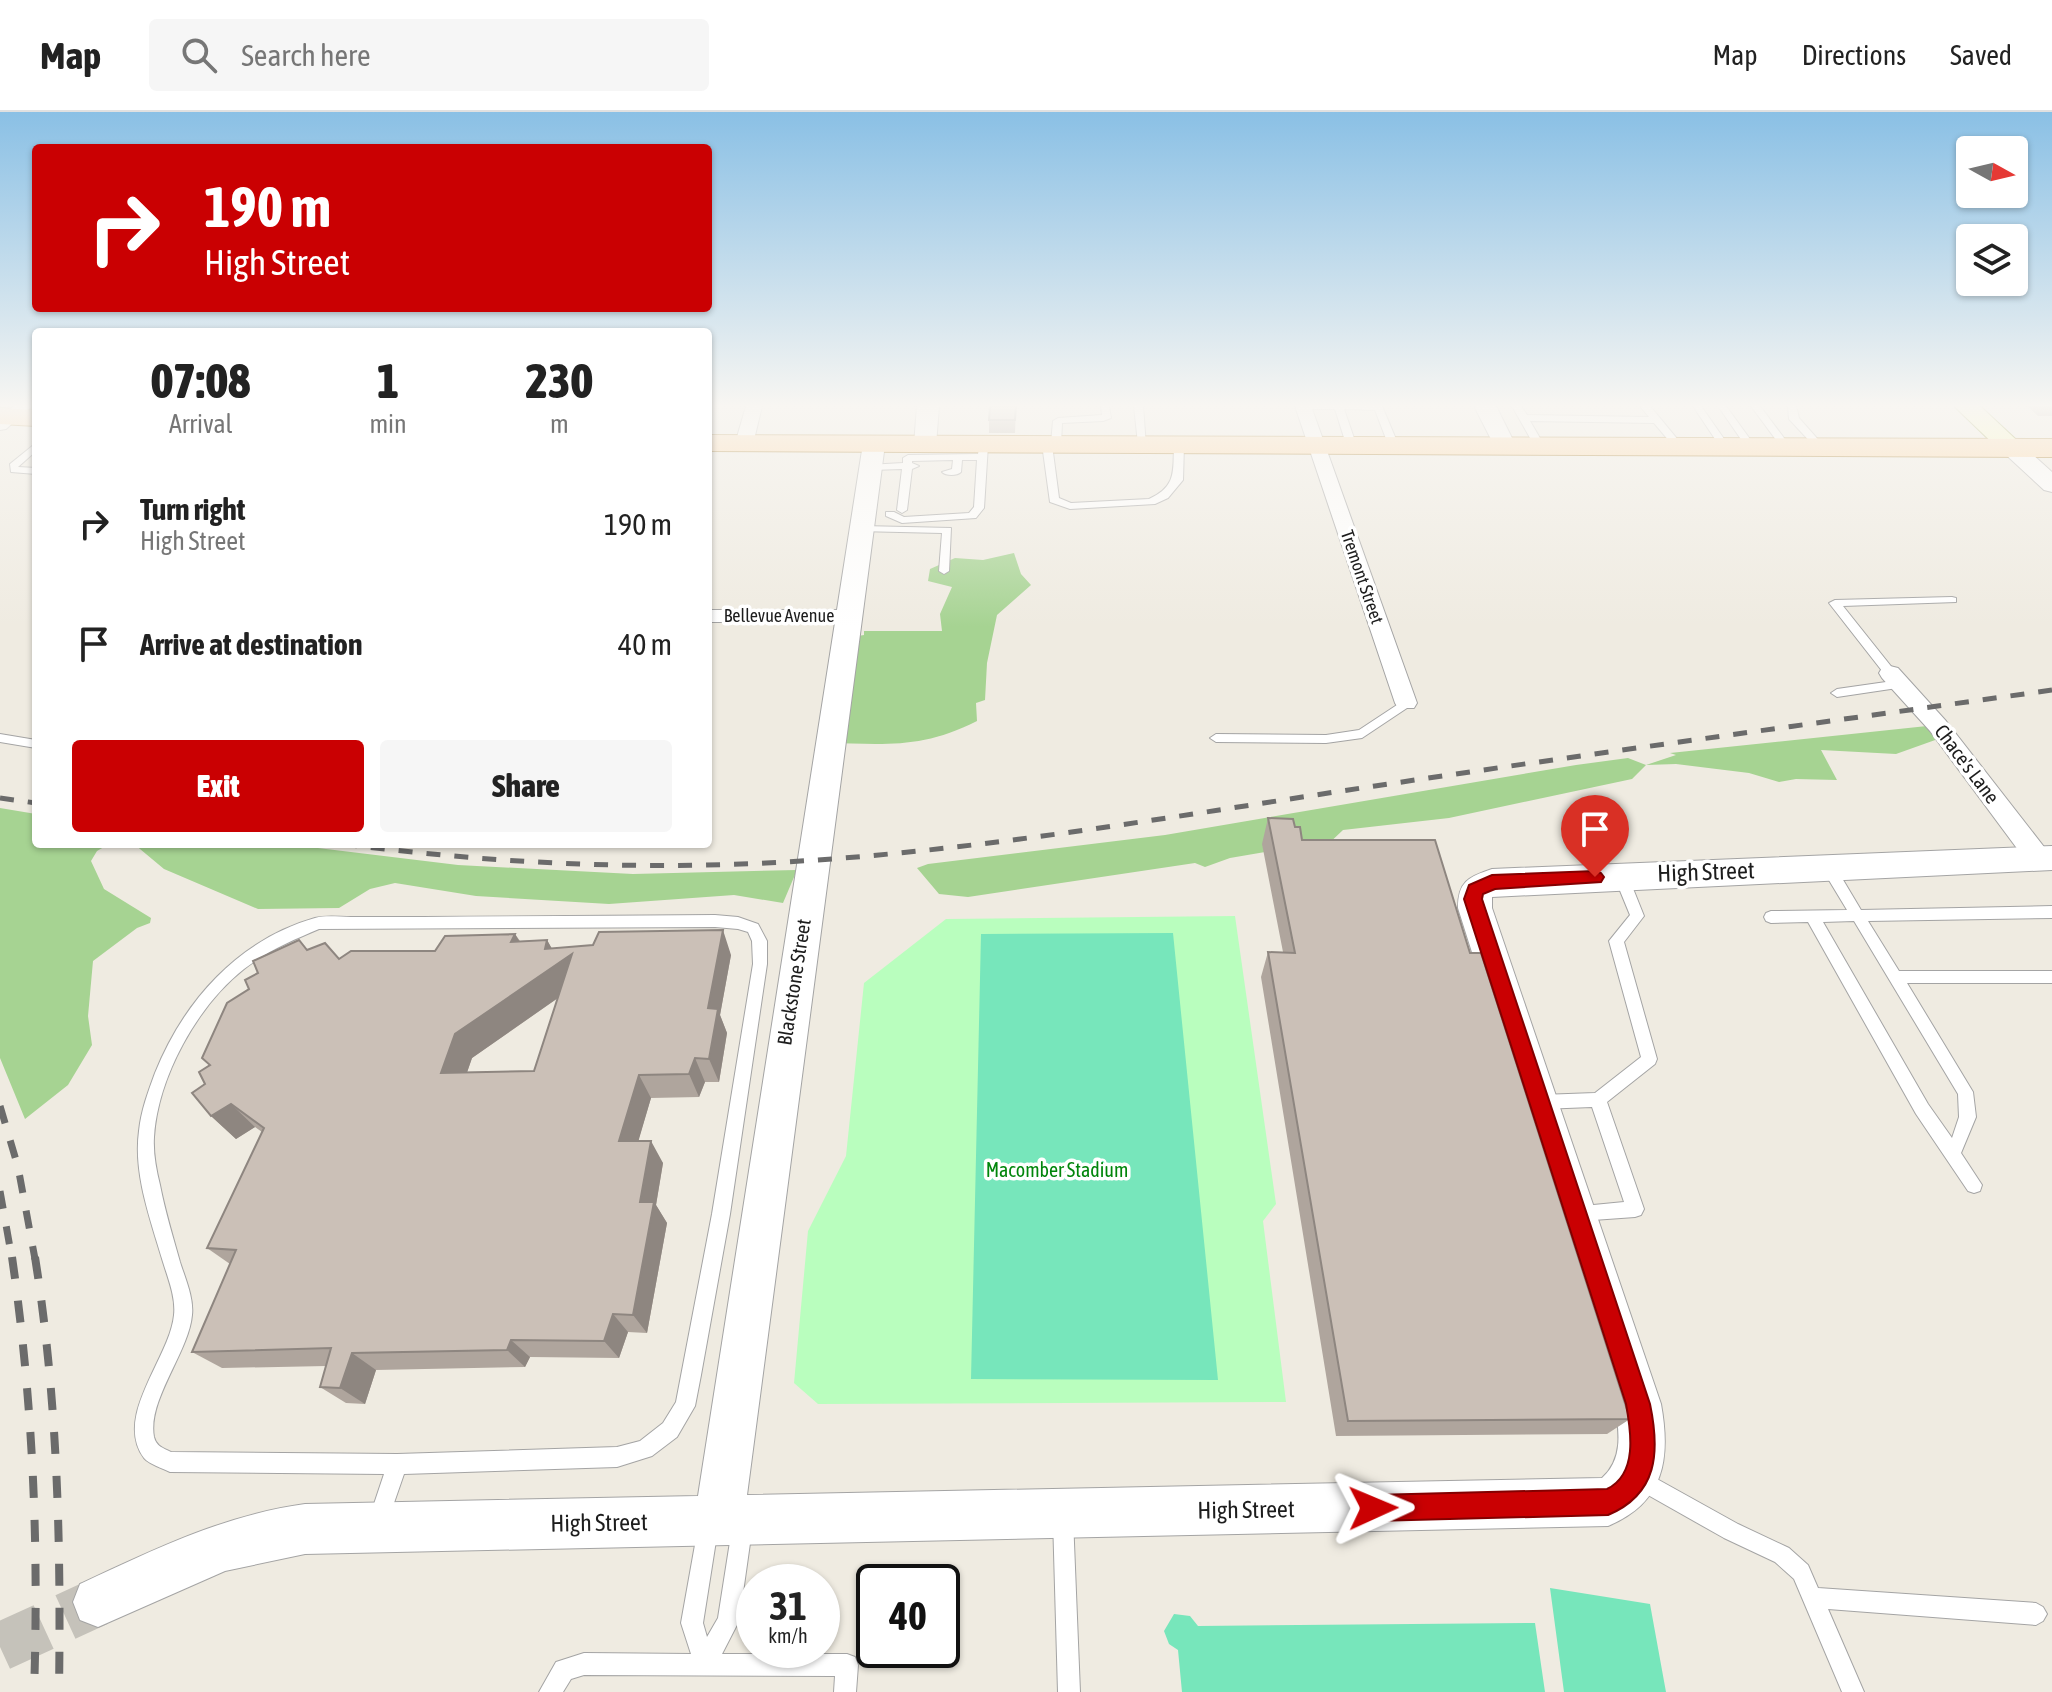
<!DOCTYPE html>
<html lang="en">
<head>
<meta charset="utf-8">
<style>
	:root { --surface:#fff; --page:#f6f6f6; --text:#222; --muted:#767676; --line:#e0e0e0; --accent:#ca0002 }
	body { margin:0; font-family:"Asap Condensed",sans-serif; background:var(--page); color:var(--text); height:100vh; display:flex; flex-direction:column; font-size:30px; white-space:nowrap }
	* { box-sizing:border-box; margin:0 }
	p { font-size:26px; color:var(--muted) }
	.icon { flex:none; width:44px; height:44px; fill:none; stroke:currentColor; stroke-width:2; stroke-linecap:round; stroke-linejoin:round }
	.map { position:relative; flex:1; overflow:hidden }
	.side { position:absolute; left:32px; top:216px; width:680px; height:520px; display:flex; flex-direction:column; background:var(--surface); border-radius:8px; box-shadow:0 2px 6px #0004 }
	.side>* { flex:none }
	.guide { position:absolute; left:32px; top:32px; width:680px; height:168px; border-radius:8px; box-shadow:0 2px 6px #0004; background:#ca0002; color:#fff; overflow:hidden }
	.needle { width:52px; rotate:98deg }
	.controls { position:absolute; left:1956px; top:24px; display:grid; gap:16px }
	.controls a { display:grid; place-items:center; width:72px; height:72px; border-radius:8px; background:var(--surface); box-shadow:0 2px 6px #0004; font-size:40px }
	.speed { position:absolute; left:736px; top:1452px; display:flex; gap:16px; font-size:40px; font-weight:700; text-align:center }
	.speed>* { display:grid; place-content:center; width:104px; height:104px; border-radius:50%; background:var(--surface); box-shadow:0 2px 6px #0004; line-height:1 }
	.speed small { font-size:20px; font-weight:400 }
	.speed .limit { border:4px solid #111; border-radius:12px; background:#fff; color:#111 }
	.pin { position:absolute; display:grid; place-items:center; width:68px; height:68px; color:#fff; margin:-82px -34px; border-radius:50% 50% 50% 0; rotate:-45deg; box-shadow:0 0 8px #0007 }
	.pin .icon { rotate:45deg }
	.me { position:absolute; width:88px; margin:-44px; rotate:89deg; stroke-linejoin:round; filter:drop-shadow(0 0 6px #0008) }
	.turn { display:flex; align-items:center; gap:28px; height:168px; padding:0 40px; font-size:36px }
	.turn .icon { width:104px; height:104px; stroke-width:2.5 }
	.turn b { display:block; font-size:56px; line-height:68px }
	.eta { display:flex; justify-content:space-evenly; align-items:center; height:136px; text-align:center }
	.eta b { font-size:48px; font-weight:800; line-height:56px }
	.button { display:flex; gap:16px; margin-top:auto; padding:16px 40px }
	.button a { flex:1; height:92px; border-radius:8px; background:var(--accent); color:#fff; font-size:32px; font-weight:800; line-height:92px; text-align:center }
	.button a+a { background:var(--page); color:var(--text) }
	ul { padding:0; list-style:none }
	li { display:flex; align-items:center; gap:24px; height:120px; padding:0 40px }
	li div { flex:1 }
	li b { display:block; font-size:30px }
	li em { font-style:normal }
	header { display:flex; align-items:center; gap:48px; box-sizing:border-box; height:112px; padding:0 40px; background:var(--surface); border-bottom:2px solid var(--line) }
	header strong { font-size:38px }
	nav { display:flex; gap:44px; margin-inline-start:auto; font-size:28px }
	.search { width:560px; height:72px; background:var(--page); display:flex; align-items:center; gap:20px; box-sizing:border-box; padding:0 28px; border-radius:8px; color:var(--muted); font-size:30px }
	.map>svg:first-child { display:block }
	.forest { fill:#a6d392 }
	.park { fill:#b9febe }
	.pitch { fill:#77e6bb }
	.lines { fill:none; stroke-linecap:round; stroke-linejoin:round }
	.tertiary-tunnel { stroke:#c5c2ba; stroke-width:48; stroke-dasharray:48 24; stroke-linecap:butt }
	.service-casing { stroke:#a4a4a4; stroke-width:2 }
	.minor-casing { stroke:#a4a4a4; stroke-width:2 }
	.tertiary-casing { stroke:#a4a4a4; stroke-width:2 }
	.secondary-casing { stroke:#6c7800; stroke-width:2 }
	.primary-casing { stroke:#966300; stroke-width:2 }
	.service { fill:#fff; fill-rule:evenodd }
	.minor { fill:#fff; fill-rule:evenodd }
	.tertiary { fill:#fff; fill-rule:evenodd }
	.secondary { fill:#fcffb0; fill-rule:evenodd }
	.primary { fill:#ffd197; fill-rule:evenodd }
	.rail-far2 { stroke:#6b6b6b; stroke-width:5; stroke-dasharray:14 14; stroke-linecap:butt }
	.rail-far1 { stroke:#6b6b6b; stroke-width:7; stroke-dasharray:18 18; stroke-linecap:butt }
	.rail { stroke:#6b6b6b; stroke-width:8; stroke-dasharray:22 22; stroke-linecap:butt }
	.wall { fill:#afa59d; fill-rule:evenodd }
	.shaded-wall { fill:#8e8680 }
	.building { fill:#cbc0b7; stroke:#8e8680; stroke-width:2; fill-rule:evenodd }
	.route { fill:#ca0002; stroke:#830001; stroke-width:2 }
	.labels { text-anchor:middle; stroke-width:7; stroke-linejoin:round; paint-order:stroke }
	.far-street-label { font-size:18px; fill:#1d1d1d; stroke:#fff }
	.street-label { font-size:20px; fill:#1d1d1d; stroke:#fff }
	.park-label { font-size:20px; fill:#01850b; stroke:#fff }
	.near-street-label { font-size:24px; fill:#1d1d1d; stroke:#fff }
</style>
</head>
<body>
<header>
<strong>Map</strong>
<div class="search"><svg class="icon" aria-label="search" viewBox="0 0 24 24"><circle cx="10" cy="10" r="6"/><path d="M15 15l6 6"/></svg>Search here</div>
<nav><a>Map</a><a>Directions</a><a>Saved</a></nav>
</header>
<div class="map">
<svg width="2052" height="1580" viewBox="0 0 2052 1580">
	<rect width="100%" height="100%" fill="#efebe1"/>
	<path class="forest" d="M 1014,441 L 1021,462 L 1031,473 L 997,503 L 987,551 L 985,588 L 976,591 L 977,609 C 922,637 886,632 826,631 L 840,527 L 864,523 L 864,519 L 942,519 L 940,502 L 952,475 L 928,469 L 930,457 L 955,446 L 983,448 Z
		M 1927,614 L 1938,627 L 1896,642 L 1821,638 L 1837,668 L 1796,667 L 1779,670 L 1749,661 L 1676,652 L 1646,653 L 1632,667 L 1449,706 L 1343,718 L 1324,736 L 1265,740 L 1230,746 L 1205,755 L 1195,751 L 968,785 L 939,782 L 917,756 L 928,752 L 1165,723 L 1576,653 L 1628,646 L 1646,653 L 1676,643 L 1670,641 Z
		M 0,696 L 36,702 L 36,732 L 109,732 L 97,739 L 91,749 L 104,777 L 151,806 L 150,811 L 137,816 L 93,849 L 88,904 L 92,933 L 68,973 L 25,1007 L 0,946 Z
		M 134,732 L 285,732 L 458,753 L 633,762 L 797,758 L 783,791 L 734,783 L 609,792 L 476,784 L 395,771 L 370,777 L 339,796 L 258,797 L 164,757 Z"/>
	<path class="park" d="M 1235,804 L 1276,1092 L 1263,1109 L 1286,1290 L 818,1292 L 794,1271 L 808,1119 L 846,1044 L 864,871 L 946,807 Z"/>
	<path class="pitch" d="M 1173,821 L 1218,1268 L 971,1267 L 981,822 Z
		M 1550,1476 L 1650,1492 L 1666,1580 L 1564,1580 Z
		M 1174,1502 L 1190,1504 L 1198,1514 L 1535,1511 L 1545,1580 L 1182,1580 L 1178,1538 L 1169,1532 L 1164,1519 Z"/>
	<g class="lines">
		<path class="tertiary-tunnel" d="M 0,1535 L 98,1490"/>
		<defs>
			<path id="service" d="M 1101,294 L 1109,294 L 1111,306 L 1103,309 L 1062,311 L 1061,332 L 1056,335 L 1052,333 L 1059,386 L 1071,391 L 1149,387 C 1177,374 1173,359 1174,332 L 1179,329 L 1184,332 L 1183,368 L 1168,386 L 1155,392 L 1070,397 L 1050,390 L 1042,332 L 1047,329 L 1051,331 L 1053,309 L 1058,306 L 1102,303 Z
				M 1134,294 L 1143,294 L 1146,334 L 1138,332 Z
				M 1299,294 L 1382,294 L 1398,332 L 1393,335 L 1388,332 L 1375,298 L 1344,297 L 1356,332 L 1351,335 L 1346,332 L 1335,297 L 1303,297 Z
				M 1512,294 L 1521,294 L 1527,303 L 1649,305 L 1640,294 L 1650,294 L 1683,334 L 1675,336 L 1654,311 L 1530,309 L 1544,333 L 1539,336 L 1534,333 Z
				M 1693,294 L 1701,294 L 1729,334 L 1727,336 L 1721,336 Z
				M 1718,294 L 1726,294 L 1755,334 L 1753,336 L 1747,336 Z
				M 1751,294 L 1760,294 L 1790,334 L 1788,336 L 1782,336 Z
				M 1788,294 L 1796,294 L 1799,306 L 1822,332 L 1822,336 L 1816,336 L 1789,307 Z
				M 36,331 L 36,339 L 18,355 L 36,356 L 36,362 L 11,360 L 10,352 Z
				M 980,331 L 988,333 L 984,396 L 976,406 L 902,411 L 886,404 L 886,400 L 894,400 L 904,405 L 969,401 L 974,395 L 977,348 L 962,348 L 961,360 C 957,364 946,364 942,360 L 952,357 L 953,348 L 912,349 L 912,351 L 919,354 L 912,357 L 907,398 L 902,401 L 897,398 L 902,357 L 871,358 L 866,355 L 868,353 L 903,351 L 903,346 L 908,343 L 978,342 Z
				M 862,414 L 951,416 L 949,459 L 944,462 L 939,459 L 942,421 L 858,419 L 858,415 Z
				M 1952,485 L 1956,486 L 1956,490 L 1843,494 L 1894,558 L 1896,561 L 1890,565 L 1886,564 L 1829,491 L 1835,488 Z
				M 1900,568 L 1904,569 L 1904,575 L 1837,585 L 1831,581 L 1837,577 Z
				M 1406,587 L 1410,588 L 1412,591 L 1410,594 L 1362,626 L 1326,631 L 1216,630 L 1210,626 L 1216,622 L 1326,623 L 1359,618 Z
				M 0,622 L 36,628 L 36,636 L 0,630 Z
				M 1828,750 L 1833,751 L 1861,798 L 2052,794 L 2052,806 L 1868,809 L 1899,859 L 2052,859 L 2052,871 L 1907,871 L 1973,980 L 1976,1005 L 1961,1041 L 1982,1073 L 1980,1079 L 1974,1081 L 1968,1079 L 1916,1002 L 1808,810 L 1771,811 L 1766,809 L 1764,805 L 1766,801 L 1771,799 L 1847,798 L 1821,755 ZM 1854,809 L 1958,982 L 1959,1005 L 1952,1026 L 1928,992 L 1823,810 Z
				M 1621,759 L 1628,764 L 1644,804 L 1624,830 L 1657,947 L 1655,952 L 1607,990 L 1644,1097 L 1641,1103 L 1635,1105 L 1579,1109 L 1573,1107 L 1570,1101 L 1573,1095 L 1624,1090 L 1592,995 L 1541,997 L 1535,995 L 1533,990 L 1535,985 L 1541,983 L 1595,981 L 1641,945 L 1609,829 L 1630,803 L 1614,764 Z
				M 715,803 L 738,805 L 758,812 L 767,829 L 767,852 L 730,1102 L 701,1263 L 695,1294 L 677,1325 L 652,1344 L 617,1355 L 404,1362 L 386,1414 L 379,1417 L 372,1414 L 369,1407 L 384,1362 L 170,1360 C 162,1356 149,1352 144,1346 C 113,1304 170,1246 174,1203 C 176,1186 168,1166 163,1150 C 151,1109 133,1062 139,1019 C 141,999 148,980 155,961 C 184,889 238,828 315,806 C 326,803 339,805 351,805 C 375,805 399,805 424,805 C 521,804 618,804 715,803 ZM 715,815 L 738,817 L 748,820 L 752,829 L 753,852 L 712,1102 L 676,1290 L 663,1311 L 640,1329 L 617,1335 L 397,1342 L 171,1340 C 163,1336 156,1334 154,1325 C 147,1288 189,1240 192,1203 C 194,1186 185,1166 180,1150 C 173,1125 165,1099 160,1073 C 156,1057 153,1041 154,1025 C 158,965 197,894 244,857 C 267,839 293,828 319,817 Z
				M 1639,1357 L 1738,1412 L 1789,1436 L 1808,1453 L 1818,1476 L 2036,1491 L 2043,1495 L 2047,1502 L 2043,1509 L 2036,1513 L 1828,1497 L 1864,1580 L 1842,1580 L 1794,1467 L 1775,1450 L 1724,1426 L 1632,1374 L 1629,1367 L 1632,1360 Z
				M 1063,1396 L 1070,1399 L 1073,1406 L 1080,1580 L 1058,1580 L 1053,1406 L 1056,1399 Z
				M 708,1406 L 715,1409 L 718,1416 L 703,1511 L 707,1525 L 718,1506 L 732,1417 L 735,1410 L 742,1407 L 749,1410 L 752,1417 L 739,1509 L 722,1542 L 847,1542 L 855,1545 L 858,1553 L 856,1580 L 834,1580 L 835,1564 L 584,1563 L 571,1567 L 563,1580 L 539,1580 L 556,1550 L 584,1541 L 691,1542 L 681,1511 L 698,1416 L 701,1409 Z"/>
			<path id="minor" d="M 14,294 L 32,294 L 6,317 L 0,318 L 0,305 Z
				M 746,294 L 762,294 L 753,332 L 744,337 L 735,332 Z
				M 1295,294 L 1311,294 L 1417,591 L 1414,596 L 1398,596 L 1395,591 Z
				M 708,498 L 849,498 L 859,504 L 849,510 L 708,510 Z
				M 1890,554 L 1898,556 L 1946,609 L 2048,740 L 2052,747 L 2048,754 L 2039,756 L 2030,754 L 1930,619 L 1882,566 L 1879,561 L 1882,556 Z"/>
			<path id="tertiary" d="M 917,294 L 939,294 L 936,333 L 933,338 L 917,338 L 914,333 Z
				M 1474,294 L 1496,294 L 1515,332 L 1512,337 L 1496,337 Z
				M 874,325 L 882,327 L 885,332 L 747,1383 L 1602,1366 C 1624,1346 1619,1319 1615,1292 L 1458,796 C 1458,770 1468,765 1492,757 L 2052,734 L 2052,758 L 1492,785 L 1492,796 L 1661,1292 C 1671,1347 1664,1391 1608,1414 L 305,1442 L 225,1459 L 98,1515 L 80,1508 L 73,1490 L 80,1472 C 153,1438 224,1403 305,1392 L 698,1384 L 863,332 L 866,327 Z
				M 2012,329 L 2020,331 L 2052,360 L 2052,380 L 2044,378 L 2004,341 L 2000,336 L 2004,331 Z"/>
			<path id="secondary" d="M 1954,294 L 1980,294 L 2025,336 L 2021,341 L 2003,341 Z"/>
			<path id="primary" d="M 0,296 L 36,298 L 36,314 L 0,312 Z
				M 708,323 L 2052,327 L 2052,345 L 708,339 Z"/>
		</defs>
		<use href="#service" class="service-casing"/>
		<use href="#minor" class="minor-casing"/>
		<use href="#tertiary" class="tertiary-casing"/>
		<use href="#secondary" class="secondary-casing"/>
		<use href="#primary" class="primary-casing"/>
		<use href="#service" class="service"/>
		<use href="#minor" class="minor"/>
		<use href="#tertiary" class="tertiary"/>
		<use href="#secondary" class="secondary"/>
		<use href="#primary" class="primary"/>
		<path class="rail-far2" d="M 0,686 L 36,691
			M 343,732 C 483,750 624,758 766,751 C 971,741 1173,704 1375,674 C 1601,640 1826,610 2052,578"/>
		<path class="rail-far1" d="M 0,994 L 18,1055 L 35,1147
			M 0,1079 L 12,1147"/>
		<path class="rail" d="M 12,1145 C 33,1290 39,1434 34,1580
			M 35,1145 C 58,1289 61,1434 59,1580"/>
	</g>
	<path class="wall" d="M 1016,294 L 1015,321 L 989,321 L 989,308 Z
		M 2027,294 L 2052,294 L 2052,304 L 2038,304 Z
		M 1268,706 L 1295,715 L 1302,728 L 1470,841 L 1630,1307 L 1607,1322 L 1336,1324 L 1261,865 L 1268,840 L 1283,840 L 1262,732 Z
		M 515,822 L 520,829 L 547,828 L 552,837 L 731,843 L 720,903 L 727,921 L 719,970 L 705,970 L 699,985 L 651,986 L 638,1029 L 663,1051 L 656,1093 L 667,1111 L 647,1221 L 628,1220 L 619,1246 L 530,1245 L 525,1255 L 376,1258 L 365,1292 L 346,1291 L 320,1275 L 326,1254 L 222,1256 L 192,1240 L 230,1152 L 207,1136 L 262,1020 L 255,1015 L 236,1027 L 211,1004 L 205,972 L 210,953 L 249,877 L 307,838 L 339,847 L 435,839 ZM 558,886 L 534,959 L 467,960 L 472,946 Z"/>
	<path class="shaded-wall" d="M 723,818 L 731,843 L 720,903 L 727,921 L 719,970 L 709,947 L 708,896 Z
		M 515,822 L 530,847 L 511,830 Z
		M 547,828 L 560,851 L 572,842 L 585,867 L 472,946 L 459,984 L 441,961 L 455,922 L 545,837 Z
		M 695,946 L 705,970 L 699,985 L 689,962 Z
		M 639,963 L 651,986 L 632,1051 L 619,1029 Z
		M 231,992 L 255,1015 L 236,1027 L 211,1004 Z
		M 651,1029 L 663,1051 L 656,1093 L 667,1111 L 647,1221 L 633,1203 L 640,1090 Z
		M 613,1202 L 628,1220 L 619,1246 L 604,1229 Z
		M 511,1228 L 530,1245 L 525,1255 L 507,1238 Z
		M 352,1241 L 376,1258 L 365,1292 L 340,1276 Z"/>
	<path class="building" d="M 990,294 L 1016,294 L 1015,308 L 989,308 Z
		M 1268,706 L 1293,707 L 1295,715 L 1300,715 L 1302,728 L 1435,728 L 1470,841 L 1481,841 L 1630,1307 L 1348,1309 L 1268,840 L 1295,841 Z
		M 723,818 L 708,896 L 718,897 L 709,947 L 695,946 L 689,962 L 639,963 L 619,1029 L 651,1029 L 640,1090 L 654,1090 L 633,1203 L 613,1202 L 604,1229 L 511,1228 L 507,1238 L 352,1241 L 340,1276 L 320,1275 L 331,1236 L 192,1240 L 236,1138 L 207,1136 L 264,1016 L 231,992 L 211,1004 L 192,981 L 205,972 L 199,960 L 210,953 L 202,946 L 227,891 L 249,877 L 245,868 L 258,861 L 253,849 L 299,828 L 307,838 L 325,831 L 339,847 L 351,839 L 435,839 L 445,824 L 515,822 L 511,830 L 547,828 L 545,837 L 593,833 L 599,820 ZM 572,842 L 534,959 L 441,961 L 455,922 Z"/>
	<linearGradient id="sky" x2="0" y2="1"><stop stop-color="#8ac0e5"/><stop offset="0.57" stop-color="#f8f6f2"/><stop offset="1" stop-color="#f8f6f2" stop-opacity="0"/></linearGradient>
	<rect width="2052" height="515" fill="url(#sky)"/>
	<path class="route" d="M 1595,759 L 1601,761 L 1604,765 L 1601,770 L 1495,777 L 1483,782 L 1482,787 L 1650,1292 C 1660,1340 1658,1382 1608,1403 L 1373,1409 L 1364,1405 L 1360,1396 L 1364,1386 L 1373,1383 L 1607,1377 C 1638,1362 1631,1319 1626,1292 L 1464,787 L 1469,773 L 1492,763 Z"/>
	<g class="labels">
		<g class="far-street-label">
			<text transform="translate(1362 465) rotate(71)" y="6">Tremont Street</text>
			<text x="779" y="510">Bellevue Avenue</text>
		</g>
		<g class="street-label">
			<text transform="translate(1967 652) rotate(53)" y="7">Chace's Lane</text>
			<text transform="translate(794 870) rotate(-81)" y="7">Blackstone Street</text>
		</g>
		<g class="park-label">
			<text x="1057" y="1065">Macomber Stadium</text>
		</g>
		<g class="near-street-label">
			<text transform="translate(1706 760) rotate(-2)" y="8">High Street</text>
			<text transform="translate(1246 1398) rotate(-1)" y="8">High Street</text>
			<text transform="translate(599 1411) rotate(-1)" y="8">High Street</text>
		</g>
	</g>
</svg>
<div class="controls">
<a><svg class="needle" viewBox="-14 -14 28 28"><path d="M0-13l5 13h-10z" fill="#e53935"/><path d="M0 13l5-13h-10z" fill="#767676"/></svg></a>
<a><svg class="icon" aria-label="layers" viewBox="0 0 24 24"><path d="M12 4l9 5-9 5-9-5zM3 14l9 5 9-5"/></svg></a>
</div>
<div class="speed"><div>31<small>km/h</small></div><div class="limit">40</div></div>
<div class="pin" style="left:1595px;top:765px;background:#d93025"><svg class="icon" aria-label="arrive" viewBox="0 0 24 24"><path d="M6 21V4h12l-3 4 3 4H6"/></svg></div>
<svg class="me" style="left:1373px;top:1396px" viewBox="-20 -20 40 40"><path d="M0-17L14 15 0 8-14 15z" fill="#ca0002" stroke="#fff" stroke-width="4"/></svg>
<div class="guide">
<div class="turn"><svg class="icon" aria-label="right" viewBox="0 0 24 24"><path d="M7 20v-9h11M14 6l5 5-5 5"/></svg><div><b>190 m</b>High Street</div></div>
</div>
<section class="side">
<div class="eta">
<div><b>07:08</b><p>Arrival</p></div>
<div><b>1</b><p>min</p></div>
<div><b>230</b><p>m</p></div>
</div>
<ul>
<li><svg class="icon" aria-label="right" viewBox="0 0 24 24"><path d="M7 20v-9h11M14 6l5 5-5 5"/></svg><div><b>Turn right</b><p>High Street</p></div><em>190 m</em></li>
<li><svg class="icon" aria-label="arrive" viewBox="0 0 24 24"><path d="M6 21V4h12l-3 4 3 4H6"/></svg><div><b>Arrive at destination</b></div><em>40 m</em></li>
</ul>
<div class="button"><a>Exit</a><a>Share</a></div>
</section>
</div>
</body>
</html>
